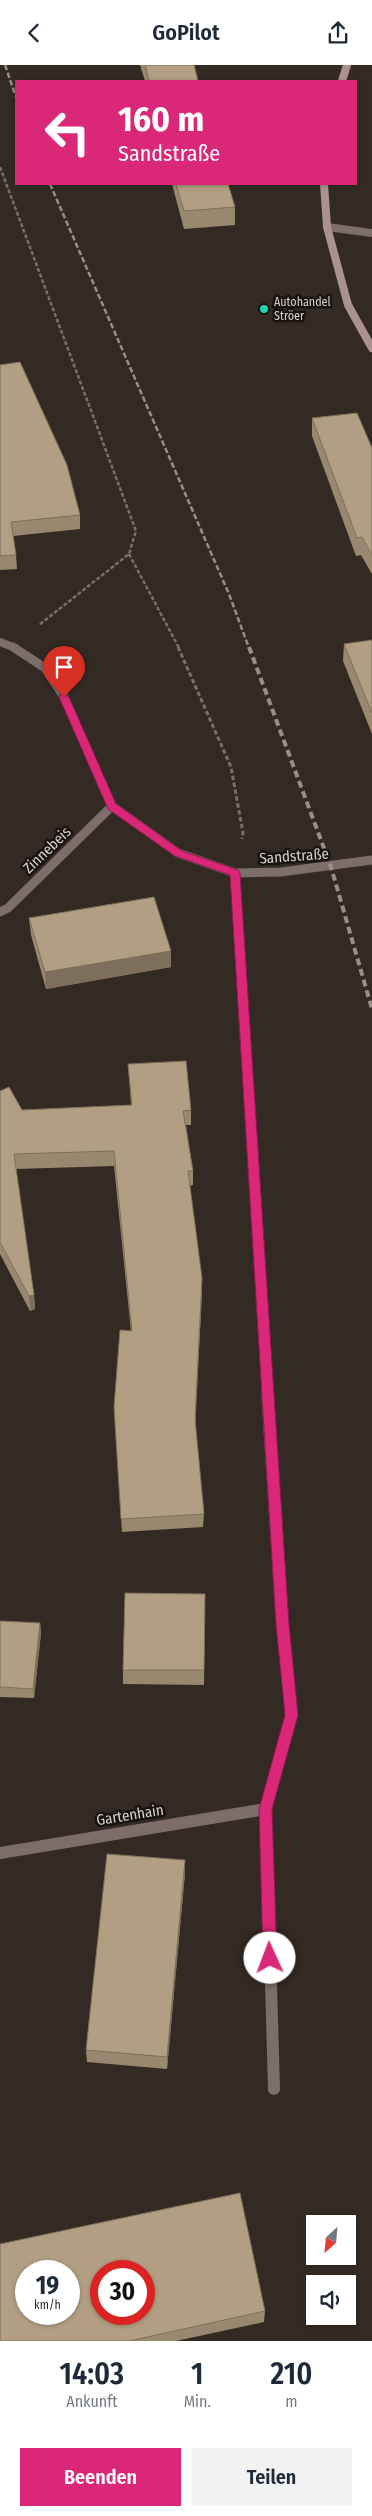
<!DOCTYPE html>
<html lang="de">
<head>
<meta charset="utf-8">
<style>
	:root { --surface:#fff; --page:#f2f2f3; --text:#1f2937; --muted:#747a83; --accent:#db2777 }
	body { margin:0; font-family:"Fira Sans Condensed",sans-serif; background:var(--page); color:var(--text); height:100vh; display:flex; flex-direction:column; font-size:19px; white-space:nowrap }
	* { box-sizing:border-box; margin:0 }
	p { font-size:16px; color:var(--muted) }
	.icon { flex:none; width:28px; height:28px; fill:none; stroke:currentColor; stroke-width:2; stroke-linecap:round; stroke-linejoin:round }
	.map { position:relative; height:2276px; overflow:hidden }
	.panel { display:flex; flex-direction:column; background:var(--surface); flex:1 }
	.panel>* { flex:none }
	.hud { position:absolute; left:15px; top:15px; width:342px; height:105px; border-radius:0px; box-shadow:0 1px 4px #0004; background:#db2777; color:#fff; overflow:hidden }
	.needle { width:32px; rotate:206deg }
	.fabs { position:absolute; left:306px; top:2150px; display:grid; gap:10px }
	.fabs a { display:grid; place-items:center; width:50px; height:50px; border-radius:0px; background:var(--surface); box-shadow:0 1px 4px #0004; font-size:25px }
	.speed { position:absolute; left:15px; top:2195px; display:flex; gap:10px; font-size:25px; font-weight:700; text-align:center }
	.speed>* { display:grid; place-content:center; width:65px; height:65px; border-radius:50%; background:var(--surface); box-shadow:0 1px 4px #0004; line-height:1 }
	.speed small { font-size:12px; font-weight:400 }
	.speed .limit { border:8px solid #d22; background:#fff; color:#111 }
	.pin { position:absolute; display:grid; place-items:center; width:42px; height:42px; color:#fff; margin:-51px -21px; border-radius:50% 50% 50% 0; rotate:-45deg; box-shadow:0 0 5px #0007 }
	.pin .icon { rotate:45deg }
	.me { position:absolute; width:55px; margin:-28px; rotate:358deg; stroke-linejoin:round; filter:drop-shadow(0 0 4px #0008) }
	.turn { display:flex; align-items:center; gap:18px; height:105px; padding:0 20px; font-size:22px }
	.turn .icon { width:65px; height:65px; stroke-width:2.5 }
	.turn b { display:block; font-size:35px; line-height:42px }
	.eta { display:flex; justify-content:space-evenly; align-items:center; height:85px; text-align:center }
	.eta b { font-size:30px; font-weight:600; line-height:35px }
	.primary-button { display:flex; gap:10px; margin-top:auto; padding:10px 20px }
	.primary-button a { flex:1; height:58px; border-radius:0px; background:var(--accent); color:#fff; font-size:20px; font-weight:600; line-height:58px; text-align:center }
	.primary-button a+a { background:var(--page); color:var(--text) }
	header { display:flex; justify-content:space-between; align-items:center; height:65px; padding:0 20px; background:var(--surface); font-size:22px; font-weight:600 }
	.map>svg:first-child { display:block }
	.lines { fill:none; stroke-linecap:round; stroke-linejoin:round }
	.path-far1 { stroke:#78706b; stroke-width:2.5; stroke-dasharray:4 2; stroke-linecap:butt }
	.path { stroke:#78706b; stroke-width:3; stroke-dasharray:4.5 2.5; stroke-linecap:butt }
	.street-far2 { stroke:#7e6e6b; stroke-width:8 }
	.street-far1 { stroke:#7e6e6b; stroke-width:9 }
	.street { stroke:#7e6e6b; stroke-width:12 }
	.secondary { stroke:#ac928f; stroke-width:8 }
	.rail-far1 { stroke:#968f8a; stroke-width:2.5; stroke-dasharray:5.5 2.5; stroke-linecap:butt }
	.rail { stroke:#968f8a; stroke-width:4; stroke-dasharray:7 4; stroke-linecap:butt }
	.wall { fill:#998870 }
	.shaded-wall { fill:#7d6f5b }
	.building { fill:#b29e82; stroke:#7d6f5b; fill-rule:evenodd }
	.route { fill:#db2777; stroke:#8e194d }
	.poi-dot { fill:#1ed5b0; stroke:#171311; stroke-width:2 }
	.labels { text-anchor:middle; stroke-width:5; stroke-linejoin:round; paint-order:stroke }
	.far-poi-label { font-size:12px; fill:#d7d0cd; stroke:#171311; text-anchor:start }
	.street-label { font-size:15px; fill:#d7d0cd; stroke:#171311 }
</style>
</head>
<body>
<header><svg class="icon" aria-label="back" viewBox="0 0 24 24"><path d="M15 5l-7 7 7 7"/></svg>GoPilot<svg class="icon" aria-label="share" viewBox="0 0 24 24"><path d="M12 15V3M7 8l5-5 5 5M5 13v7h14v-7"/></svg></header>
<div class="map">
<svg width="372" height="2276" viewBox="0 0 372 2276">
	<rect width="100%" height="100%" fill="#332a24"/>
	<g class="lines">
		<path class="path-far1" d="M 0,102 L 136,466 L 129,489 L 39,560
			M 129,489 L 179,583"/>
		<path class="path" d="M 178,582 L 231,702 L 243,768 L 242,774"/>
		<path class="street-far2" d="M 327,162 L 372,168
			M 0,577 L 15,583"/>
		<path class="street-far1" d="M 13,582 L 45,603 L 64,632 L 112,741 L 178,788 L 235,808 L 281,807 L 372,795
			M 235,808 L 267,1327
			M 0,847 L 8,843 L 112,741"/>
		<path class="street" d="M 267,1326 L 282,1559 L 292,1650 L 266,1744 L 274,2024
			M 0,1788 L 266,1744"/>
		<path class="secondary" d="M 342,16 L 347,0
			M 324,119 L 327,162 L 348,240 L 372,283"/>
		<path class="rail-far1" d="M 5,0 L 16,32
			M 50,119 L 229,529 L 249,583"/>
		<path class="rail" d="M 249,582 L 331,802 L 372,944"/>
	</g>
	<path class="wall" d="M 140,0 L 194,0 L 198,16 L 145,16 Z
		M 172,119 L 228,119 L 235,142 L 235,160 L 184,164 Z
		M 0,300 L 80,450 L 80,464 L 13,471 L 16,490 L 17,504 L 0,505 Z
		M 312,353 L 372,383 L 372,509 L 361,490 L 356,491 L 312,371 Z
		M 372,575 L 372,669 L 343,596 L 344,579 Z
		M 29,853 L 171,902 L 46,924 L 31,870 Z
		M 128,999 L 191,1045 L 191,1060 L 186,1060 L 193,1106 L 193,1120 L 190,1121 L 202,1227 L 195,1358 L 204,1449 L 203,1462 L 122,1467 L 115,1355 L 131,1266 L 114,1101 L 16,1104 L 34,1230 L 35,1244 L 30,1246 L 0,1189 L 0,1026 L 22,1045 L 131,1040 Z
		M 205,1529 L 204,1620 L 123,1619 L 123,1605 Z
		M 0,1556 L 40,1558 L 41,1568 L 34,1633 L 0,1632 Z
		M 185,1808 L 167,2004 L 87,1997 L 86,1985 Z
		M 265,2246 L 264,2257 L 176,2276 L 0,2276 Z"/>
	<path class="shaded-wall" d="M 171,886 L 171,902 L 46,924 L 45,907 Z
		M 202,1213 L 202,1227 L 195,1368 L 195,1354 Z
		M 34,1230 L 35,1244 L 30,1246 L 29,1231 Z
		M 40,1558 L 41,1568 L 34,1633 L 33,1624 Z
		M 185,1795 L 185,1808 L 167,2004 L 167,1992 Z"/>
	<path class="building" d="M 145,0 L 194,0 L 198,16 L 149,16 Z
		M 176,119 L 228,119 L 235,142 L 184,146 Z
		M 20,297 L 67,400 L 80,450 L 11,457 L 16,490 L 0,491 L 0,300 Z
		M 357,348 L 372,383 L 372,490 L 362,472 L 357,473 L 312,353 Z
		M 372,575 L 372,648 L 344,579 Z
		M 154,832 L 171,886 L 45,907 L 29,853 Z
		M 186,996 L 191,1045 L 183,1046 L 193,1106 L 188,1106 L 202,1213 L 195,1354 L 204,1449 L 121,1454 L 114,1342 L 120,1265 L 132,1266 L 114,1086 L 14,1089 L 34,1230 L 29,1231 L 0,1177 L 0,1026 L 9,1022 L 22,1045 L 132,1040 L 128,999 Z
		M 125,1528 L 205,1529 L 204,1605 L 123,1605 Z
		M 0,1556 L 40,1558 L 33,1624 L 0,1622 Z
		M 107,1789 L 185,1795 L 167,1992 L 86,1985 Z
		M 240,2128 L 265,2246 L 129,2276 L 0,2276 L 0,2179 ZM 26,2206 L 69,2206 L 69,2249 L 26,2249 ZM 101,2206 L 144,2206 L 144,2249 L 101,2249 Z"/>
	<path class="route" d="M 60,629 L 64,629 L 69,632 L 116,739 L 182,786 L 238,805 L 240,808 L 289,1559 L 298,1650 L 272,1744 L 277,1893 L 275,1898 L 270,1900 L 265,1898 L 263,1893 L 259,1744 L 285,1650 L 276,1559 L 230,810 L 175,791 L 108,744 L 59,632 Z"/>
	<circle class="poi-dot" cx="264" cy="244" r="5"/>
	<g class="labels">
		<g class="far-poi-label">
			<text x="274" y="241">Autohandel<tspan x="274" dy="14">Ströer</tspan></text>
		</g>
		<g class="street-label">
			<text transform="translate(47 785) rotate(-44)" y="5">Zinnebeis</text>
			<text transform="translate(294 791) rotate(-4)" y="5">Sandstraße</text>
			<text transform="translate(130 1750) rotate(-9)" y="5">Gartenhain</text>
		</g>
	</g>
</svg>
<div class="fabs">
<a><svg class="needle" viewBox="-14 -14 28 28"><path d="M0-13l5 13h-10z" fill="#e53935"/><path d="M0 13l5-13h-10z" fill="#747a83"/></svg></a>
<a><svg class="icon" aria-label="sound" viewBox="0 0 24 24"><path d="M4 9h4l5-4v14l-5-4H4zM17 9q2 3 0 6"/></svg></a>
</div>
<div class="speed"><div>19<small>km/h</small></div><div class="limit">30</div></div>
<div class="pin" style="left:64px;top:632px;background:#d93025"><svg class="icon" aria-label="arrive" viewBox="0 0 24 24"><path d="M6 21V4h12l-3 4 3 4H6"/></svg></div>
<svg class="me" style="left:270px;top:1893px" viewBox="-20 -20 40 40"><circle r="19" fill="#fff"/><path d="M0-13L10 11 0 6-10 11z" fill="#db2777"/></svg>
<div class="hud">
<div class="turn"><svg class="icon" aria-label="left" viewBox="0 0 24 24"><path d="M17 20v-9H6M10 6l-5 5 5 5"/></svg><div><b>160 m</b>Sandstraße</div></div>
</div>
</div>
<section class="panel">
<div class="eta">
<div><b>14:03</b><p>Ankunft</p></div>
<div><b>1</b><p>Min.</p></div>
<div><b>210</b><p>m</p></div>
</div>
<div class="primary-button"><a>Beenden</a><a>Teilen</a></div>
</section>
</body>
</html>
